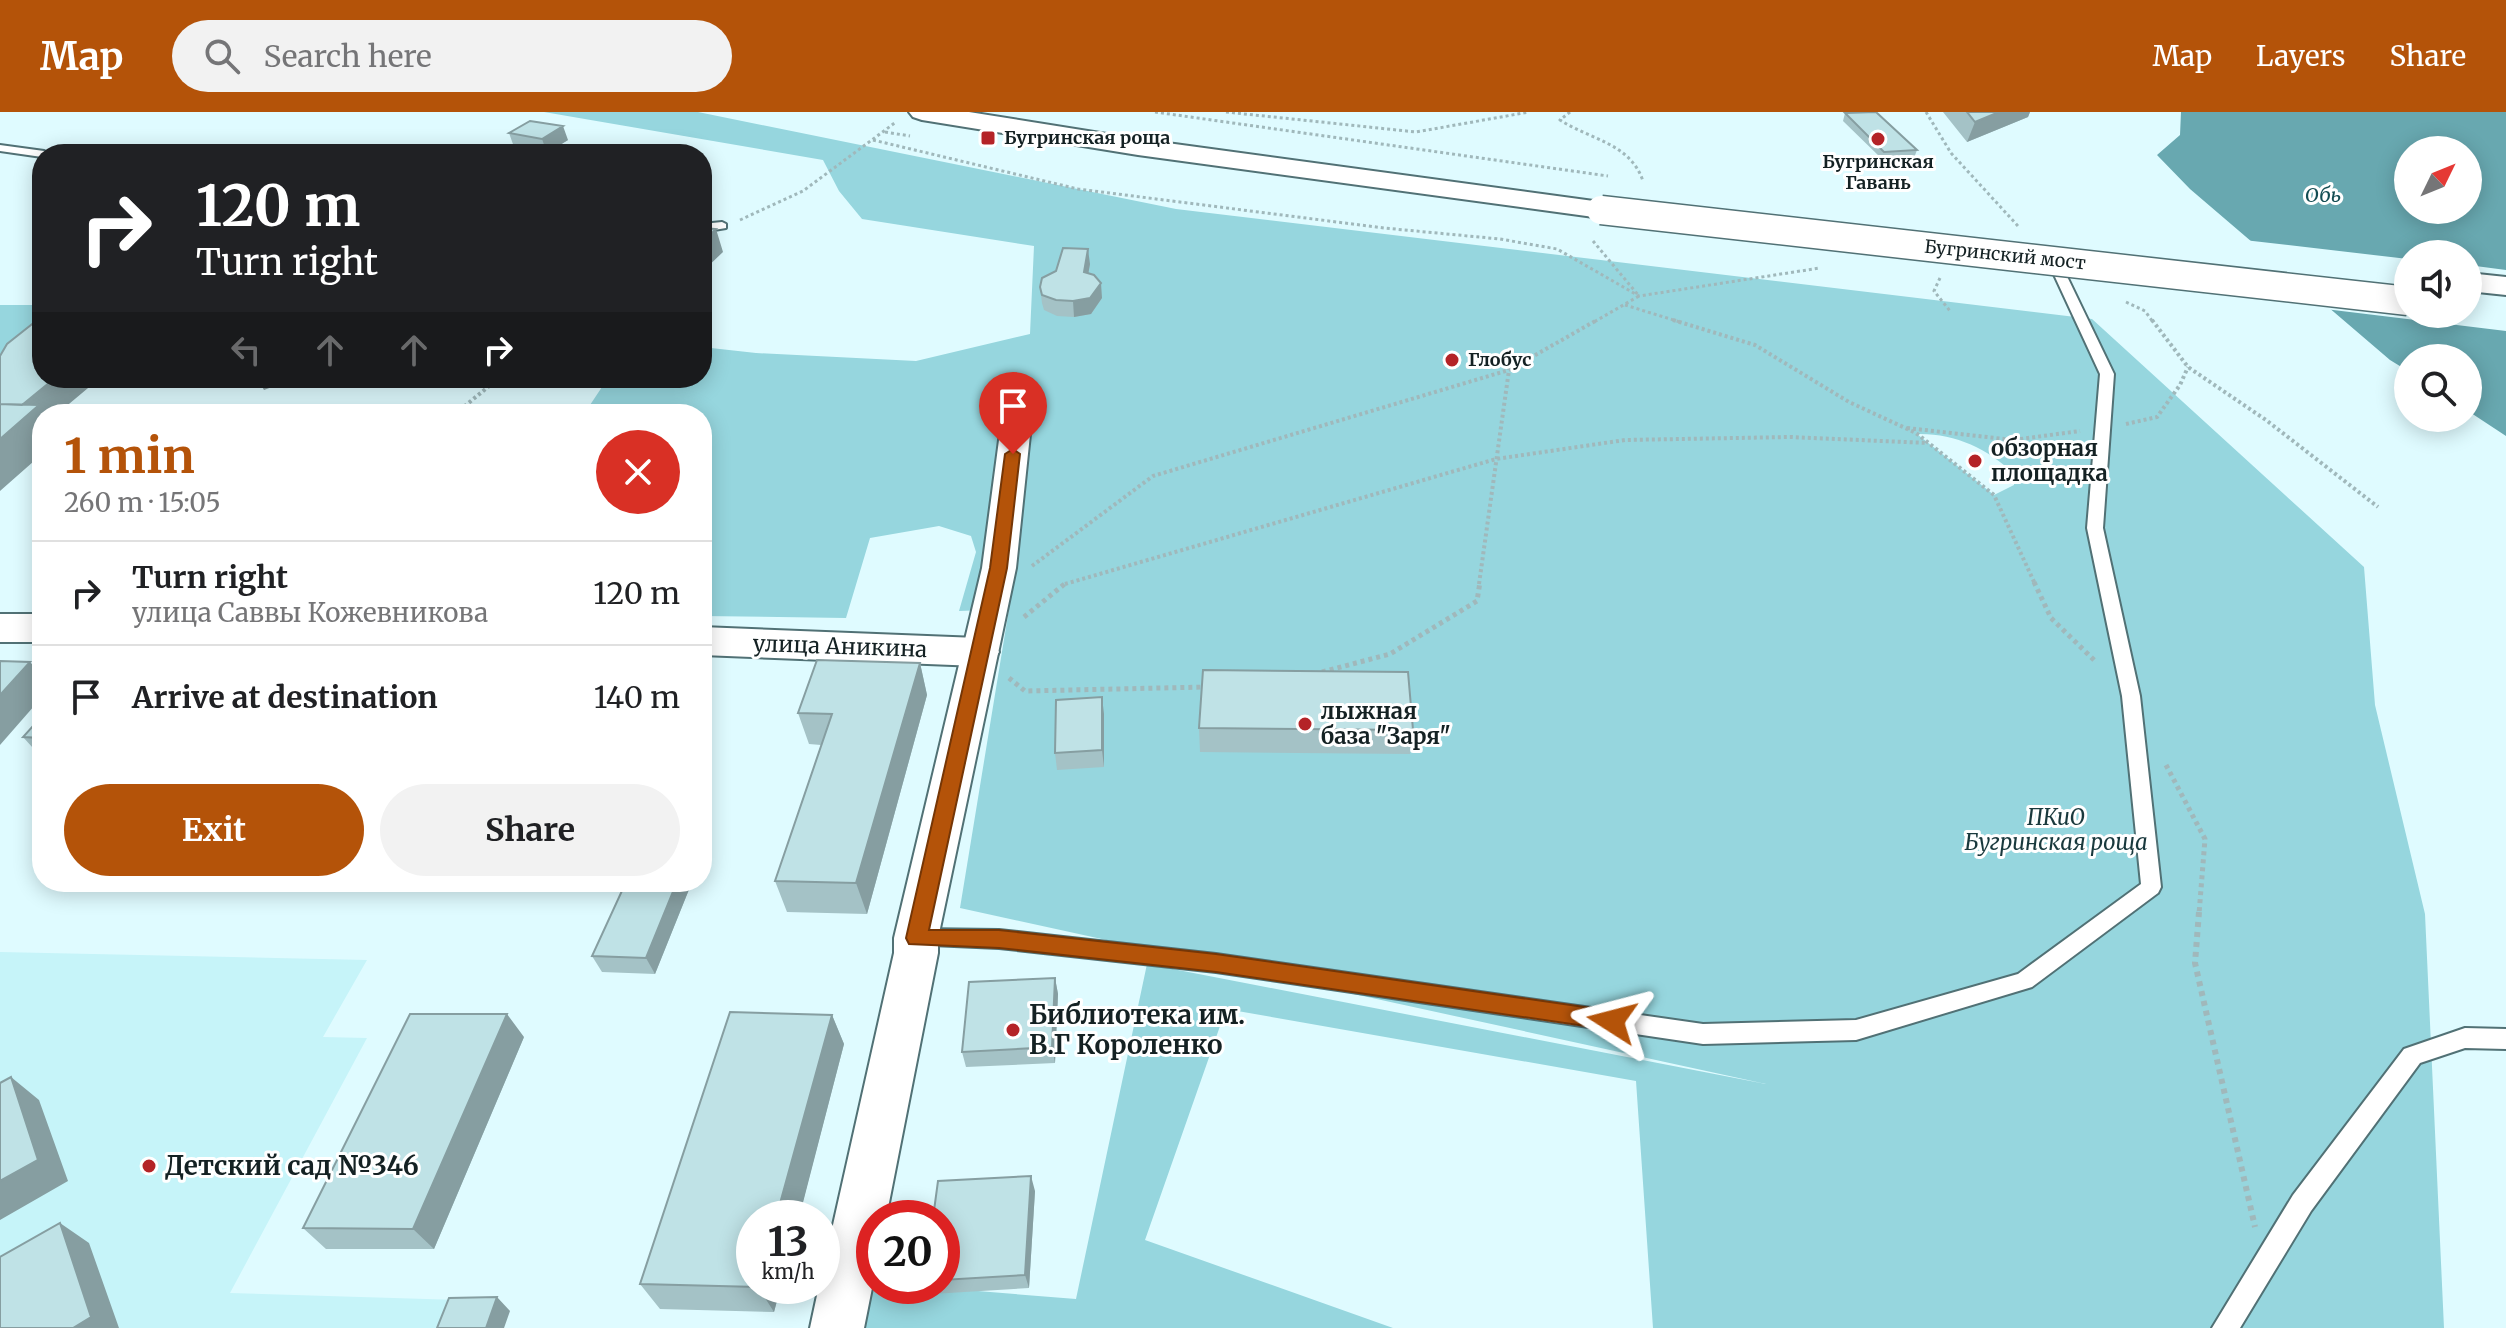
<!DOCTYPE html>
<html lang="en">
<head>
<meta charset="utf-8">
<style>
	:root { --surface:#fff; --page:#f2f2f2; --text:#202124; --muted:#757577; --line:#e0e0e0; --accent:#b45309 }
	body { margin:0; font-family:Merriweather,serif; background:var(--page); color:var(--text); height:100vh; display:flex; flex-direction:column; font-size:30px; white-space:nowrap }
	* { box-sizing:border-box; margin:0 }
	p { font-size:26px; color:var(--muted) }
	.icon { flex:none; width:44px; height:44px; fill:none; stroke:currentColor; stroke-width:2; stroke-linecap:round; stroke-linejoin:round }
	.map { position:relative; flex:1; overflow:hidden }
	.drawer { position:absolute; left:32px; top:292px; width:680px; height:488px; display:flex; flex-direction:column; background:var(--surface); border-radius:32px; box-shadow:0 4px 20px #0003 }
	.drawer>* { flex:none }
	.banner { position:absolute; left:32px; top:32px; width:680px; height:244px; border-radius:32px; box-shadow:0 4px 20px #0003; background:#202124; color:#fff; overflow:hidden }
	.needle { width:52px; rotate:47deg }
	.tools { position:absolute; left:2394px; top:24px; display:grid; gap:16px }
	.tools a { display:grid; place-items:center; width:88px; height:88px; border-radius:50%; background:var(--surface); box-shadow:0 4px 20px #0003; font-size:40px }
	.speed { position:absolute; left:736px; top:1088px; display:flex; gap:16px; font-size:40px; font-weight:700; text-align:center }
	.speed>* { display:grid; place-content:center; width:104px; height:104px; border-radius:50%; background:var(--surface); box-shadow:0 4px 20px #0003; line-height:1 }
	.speed small { font-size:20px; font-weight:400 }
	.speed .limit { border:12px solid #d22; background:#fff; color:#111 }
	.pin { position:absolute; display:grid; place-items:center; width:68px; height:68px; color:#fff; margin:-82px -34px; border-radius:50% 50% 50% 0; rotate:-45deg; box-shadow:0 0 8px #0007 }
	.pin .icon { rotate:45deg }
	.me { position:absolute; width:88px; margin:-44px; rotate:279deg; stroke-linejoin:round; filter:drop-shadow(0 0 6px #0008) }
	.turn { display:flex; align-items:center; gap:28px; height:168px; padding:0 32px; font-size:36px }
	.turn .icon { width:104px; height:104px; stroke-width:2.5 }
	.turn b { display:block; font-size:56px; line-height:68px }
	.lanes { display:flex; align-items:center; height:76px; padding:0 32px; background:#0003; justify-content:center; gap:40px; direction:ltr }
	.lanes .off { opacity:.35 }
	.round { display:grid; place-items:center; flex:none; width:84px; height:84px; border-radius:42px; background:var(--page) }
	.head { display:flex; align-items:center; justify-content:space-between; height:136px; padding:0 32px }
	h1 { font-size:48px; font-weight:700; line-height:60px; color:var(--accent) }
	.action { display:flex; gap:16px; margin-top:auto; padding:16px 32px }
	.action a { flex:1; height:92px; border-radius:48px; background:var(--accent); color:#fff; font-size:32px; font-weight:700; line-height:92px; text-align:center }
	.action a+a { background:var(--page); color:var(--text) }
	ul { padding:0; list-style:none }
	li { display:flex; align-items:center; gap:24px; height:104px; padding:0 32px; border-top:2px solid var(--line) }
	li div { flex:1 }
	li b { display:block; font-size:30px }
	li em { font-style:normal }
	header { display:flex; align-items:center; gap:48px; box-sizing:border-box; height:112px; padding:0 40px; background:var(--accent); color:#fff }
	header strong { font-size:38px }
	nav { display:flex; gap:44px; margin-inline-start:auto; font-size:28px }
	.search { width:560px; height:72px; background:var(--page); display:flex; align-items:center; gap:20px; box-sizing:border-box; padding:0 28px; border-radius:44px; color:var(--muted); font-size:30px }
	.map>svg:first-child { display:block }
	.built { fill:#c6f4f9 }
	.green { fill:#96d6de; fill-rule:evenodd }
	.water { fill:#68a8b0; fill-rule:evenodd }
	.pier { fill:#dffbff }
	.lines { fill:none; stroke-linecap:round; stroke-linejoin:round }
	.service-casing { stroke:#517175; stroke-width:4 }
	.minor-casing { stroke:#517175; stroke-width:4 }
	.tertiary-casing { stroke:#517175; stroke-width:4 }
	.primary-casing { stroke:#517175; stroke-width:4 }
	.path-far3 { stroke:#a0b8bb; stroke-width:3; stroke-dasharray:3 3; stroke-linecap:butt }
	.path-far2 { stroke:#a0b8bb; stroke-width:4; stroke-dasharray:3 3; stroke-linecap:butt }
	.path-far1 { stroke:#a0b8bb; stroke-width:5; stroke-dasharray:4 4; stroke-linecap:butt }
	.path { stroke:#a0b8bb; stroke-width:6; stroke-dasharray:5 5; stroke-linecap:butt }
	.service { fill:#fff; fill-rule:evenodd }
	.minor { fill:#fff; fill-rule:evenodd }
	.tertiary { fill:#fff; fill-rule:evenodd }
	.primary { fill:#fff; fill-rule:evenodd }
	.primary-bridge-casing { stroke:#517175; stroke-width:31; stroke-linecap:butt }
	.primary-bridge { stroke:#fff; stroke-width:28 }
	.wall { fill:#a4c2c6 }
	.shaded-wall { fill:#869ea1 }
	.building { fill:#bfe2e6; stroke:#869ea1; stroke-width:2 }
	.route { fill:#b45309; stroke:#753606; stroke-width:2 }
	.poi-dot { fill:#b42327; stroke:#fff; stroke-width:3 }
	.labels { text-anchor:middle; stroke-width:6; stroke-linejoin:round; paint-order:stroke }
	.far-poi-label { font-size:18px; font-weight:bold; fill:#142123; stroke:#fff; text-anchor:start }
	.far-street-label { font-size:18px; fill:#142123; stroke:#fff }
	.far-water-label { font-size:20px; font-style:italic; fill:#134d53; stroke:#fff }
	.poi-label { font-size:22px; font-weight:bold; fill:#142123; stroke:#fff; text-anchor:start }
	.street-label { font-size:22px; fill:#142123; stroke:#fff }
	.park-label { font-size:22px; font-style:italic; fill:#19393d; stroke:#fff }
	.near-poi-label { font-size:26px; font-weight:bold; fill:#142123; stroke:#fff; text-anchor:start }
</style>
</head>
<body>
<header>
<strong>Map</strong>
<div class="search"><svg class="icon" aria-label="search" viewBox="0 0 24 24"><circle cx="10" cy="10" r="6"/><path d="M15 15l6 6"/></svg>Search here</div>
<nav><a>Map</a><a>Layers</a><a>Share</a></nav>
</header>
<div class="map">
<svg width="2506" height="1216" viewBox="0 0 2506 1216">
	<rect width="100%" height="100%" fill="#dffbff"/>
	<path class="built" d="M 0,840 L 367,848 L 323,925 L 367,926 L 230,1181 L 459,1188 L 447,1216 L 0,1216 Z"/>
	<path class="green" d="M 544,0 L 698,0 L 1176,97 L 2092,207 L 2364,455 L 2375,593 L 2425,802 L 2444,1216 L 1653,1216 L 1636,969 L 1226,897 L 1145,1128 L 1393,1216 L 863,1216 L 872,1170 L 874,1174 L 916,1174 L 1076,1187 L 1147,852 L 1766,972 L 960,796 L 1009,497 L 959,499 L 976,440 L 971,424 L 939,414 L 870,426 L 846,506 L 702,504 L 702,302 L 584,302 L 608,266 L 702,266 L 702,235 L 756,241 L 916,249 L 1030,222 L 1034,134 L 862,107 L 839,79 L 823,48 ZM 1917,322 C 1954,321 1987,336 2014,362 L 2014,373 L 1994,383 Z
		M 0,193 L 42,193 L 42,211 L 0,246 Z"/>
	<path class="water" d="M 2181,0 L 2506,0 L 2506,324 L 2468,299 L 2468,246 L 2408,246 L 2408,259 L 2390,248 L 2190,77 L 2157,43 L 2180,23 ZM 2408,38 L 2468,38 L 2468,98 L 2408,98 ZM 2408,142 L 2468,142 L 2468,202 L 2408,202 Z"/>
	<path class="pier" d="M 2244,128 L 2408,147 L 2408,202 L 2468,202 L 2468,153 L 2506,158 L 2506,219 L 2325,197 Z"/>
	<g class="lines">
		<defs>
			<path id="service" d="M 0,33 L 44,39 L 49,42 L 42,42 L 42,45 L 0,39 Z
				M 722,110 L 726,112 L 726,116 L 702,120 L 702,112 Z
				M 2056,150 L 2062,154 L 2114,262 L 2103,416 L 2140,584 L 2161,775 L 2158,781 L 2032,875 L 1856,928 L 1703,932 L 1216,860 L 999,836 L 909,832 L 906,826 L 909,820 L 916,817 L 999,818 L 1216,842 L 1703,912 L 1856,908 L 2018,862 L 2141,772 L 2122,584 L 2087,416 L 2100,262 L 2050,154 Z
				M 2465,916 L 2506,917 L 2506,937 L 2465,936 L 2420,951 L 2311,1099 L 2240,1216 L 2212,1216 L 2293,1083 L 2404,937 Z"/>
			<path id="minor" d="M 1016,304 L 1027,307 L 1031,313 L 1016,456 L 938,826 L 938,841 L 886,1106 L 874,1106 L 874,1166 L 864,1216 L 810,1216 L 819,1174 L 822,1174 L 822,1162 L 894,841 L 894,826 L 982,456 L 1001,313 L 1005,307 Z"/>
			<path id="tertiary" d="M 0,502 L 42,502 L 42,530 L 0,530 Z
				M 702,515 L 978,526 L 993,530 L 999,540 L 993,550 L 978,554 L 702,543 Z"/>
			<path id="primary" d="M 909,0 L 969,0 L 1138,27 L 1601,90 L 1611,92 L 1615,98 L 1611,104 L 1601,106 L 1138,43 L 922,8 L 913,5 Z
				M 2468,161 L 2506,165 L 2506,183 L 2468,179 Z"/>
		</defs>
		<use href="#service" class="service-casing"/>
		<use href="#minor" class="minor-casing"/>
		<use href="#tertiary" class="tertiary-casing"/>
		<use href="#primary" class="primary-casing"/>
		<path class="path-far3" d="M 1155,0 L 1608,64
			M 1226,0 L 1416,20 L 1529,0
			M 1570,0 L 1560,8 C 1591,28 1630,31 1643,69
			M 1926,0 L 1951,41 L 2018,114
			M 885,20 L 910,24
			M 873,28 L 1078,77 L 1384,116 L 1500,127 L 1557,137 L 1639,184 L 1820,156
			M 740,108 L 803,79 L 896,10
			M 1593,129 L 1639,184 L 1594,210
			M 1940,166 L 1934,179 L 1950,199
			M 2126,190 L 2145,199 L 2153,210
			M 1625,193 L 1680,210"/>
		<path class="path-far2" d="M 1673,208 L 1755,233 L 1849,290 L 1916,321 L 1994,383 L 2035,472
			M 2152,208 L 2188,255 L 2266,308 L 2378,395
			M 455,302 L 499,266
			M 2126,312 L 2157,305 L 2180,273 L 2188,255
			M 1907,316 L 2013,328 L 2080,319
			M 1032,454 L 1153,364 L 1509,258
			M 1065,472 L 1496,347 L 1625,328 L 1790,325 L 1928,331
			M 1479,472 L 1509,258 L 1597,208"/>
		<path class="path-far1" d="M 2034,470 L 2051,506 L 2096,550
			M 1024,505 L 1067,470
			M 1322,560 L 1390,542 L 1477,489 L 1480,470
			M 1009,566 L 1025,579 L 1206,575
			M 2166,653 L 2205,727 L 2199,802"/>
		<path class="path" d="M 2199,800 L 2195,851 L 2255,1115"/>
		<use href="#service" class="service"/>
		<use href="#minor" class="minor"/>
		<use href="#tertiary" class="tertiary"/>
		<use href="#primary" class="primary"/>
		<defs>
			<path id="primary-bridge" d="M 1601,98 L 2408,189"/>
		</defs>
		<use href="#primary-bridge" class="primary-bridge-casing"/>
		<use href="#primary-bridge" class="primary-bridge"/>
	</g>
	<path class="wall" d="M 1943,0 L 2030,0 L 2028,5 L 1967,30 Z
		M 1845,1 L 1917,38 L 1914,46 L 1882,47 L 1843,9 Z
		M 509,21 L 568,28 L 547,41 L 514,35 Z
		M 1090,152 L 1088,161 L 1102,186 L 1091,202 L 1074,205 L 1057,204 L 1044,198 L 1042,191 L 1040,175 Z
		M 920,551 L 927,583 L 867,802 L 787,800 L 775,769 L 821,633 L 809,632 L 798,601 Z
		M 1104,602 L 1104,655 L 1057,658 L 1055,641 Z
		M 42,604 L 42,646 L 23,625 Z
		M 1199,616 L 1413,618 L 1410,642 L 1200,640 Z
		M 626,770 L 692,770 L 655,862 L 602,860 L 592,844 Z
		M 1055,866 L 1058,882 L 1055,951 L 966,955 L 962,940 Z
		M 832,903 L 844,932 L 774,1200 L 660,1197 L 640,1172 Z
		M 524,925 L 434,1137 L 326,1137 L 303,1116 Z
		M 1035,1079 L 1029,1176 L 932,1182 L 928,1174 L 942,1174 L 942,1106 Z"/>
	<path class="shaded-wall" d="M 1999,0 L 2030,0 L 2028,5 L 1967,30 L 1975,10 Z
		M 563,14 L 568,28 L 547,41 L 542,27 Z
		M 716,117 L 723,140 L 702,160 L 702,131 Z
		M 1088,137 L 1090,152 L 1086,175 L 1084,160 Z
		M 1101,171 L 1102,186 L 1091,202 L 1074,205 L 1073,189 Z
		M 55,266 L 100,266 L 57,302 L 42,302 L 42,342 L 0,379 L 0,327 L 16,298 Z
		M 257,266 L 296,266 L 264,278 Z
		M 30,550 L 42,563 L 42,585 L 0,633 L 0,583 Z
		M 920,551 L 927,583 L 867,802 L 856,771 Z
		M 1102,585 L 1104,602 L 1104,655 L 1102,638 Z
		M 677,770 L 692,770 L 655,862 L 646,846 Z
		M 1055,866 L 1058,882 L 1055,951 L 1052,935 Z
		M 507,902 L 524,925 L 434,1137 L 413,1117 Z
		M 832,903 L 844,932 L 799,1106 L 776,1106 Z
		M 11,965 L 39,988 L 68,1069 L 0,1108 L 0,1069 Z
		M 1031,1064 L 1035,1079 L 1029,1176 L 1025,1163 Z
		M 60,1111 L 89,1131 L 119,1216 L 73,1216 Z
		M 758,1174 L 781,1174 L 774,1200 L 758,1175 Z
		M 497,1185 L 510,1199 L 504,1216 L 486,1216 Z"/>
	<path class="building" d="M 1876,0 L 1917,38 L 1884,40 L 1845,1 Z
		M 1967,0 L 1999,0 L 1975,10 Z
		M 530,9 L 563,14 L 542,27 L 509,21 Z
		M 702,116 L 716,117 L 702,131 Z
		M 1063,136 L 1088,137 L 1084,160 L 1094,163 L 1101,171 L 1090,186 L 1073,189 L 1056,188 L 1042,183 L 1040,175 L 1042,166 L 1056,159 Z
		M 36,209 L 42,209 L 42,266 L 55,266 L 22,293 L 0,292 L 0,244 L 7,232 Z
		M 0,292 L 39,293 L 0,327 Z
		M 817,548 L 920,551 L 856,771 L 775,769 L 832,602 L 798,601 Z
		M 0,549 L 30,550 L 0,583 Z
		M 1203,558 L 1408,560 L 1413,618 L 1199,616 Z
		M 1102,585 L 1102,638 L 1055,641 L 1056,588 Z
		M 42,604 L 42,626 L 23,625 Z
		M 626,770 L 677,770 L 646,846 L 592,844 Z
		M 1055,866 L 1052,935 L 962,940 L 969,870 Z
		M 730,900 L 832,903 L 776,1106 L 754,1106 L 754,1174 L 758,1175 L 640,1172 Z
		M 410,902 L 507,902 L 413,1117 L 303,1116 Z
		M 11,965 L 38,1048 L 0,1069 L 0,971 Z
		M 1031,1064 L 1025,1163 L 942,1168 L 942,1106 L 933,1106 L 938,1069 Z
		M 60,1111 L 91,1205 L 73,1216 L 0,1216 L 0,1145 Z
		M 497,1185 L 486,1216 L 437,1216 L 449,1186 Z"/>
	<path class="route" d="M 1013,337 L 1020,342 L 1007,456 L 929,818 L 999,818 L 1216,842 L 1612,899 L 1620,902 L 1623,909 L 1620,915 L 1612,918 L 1216,860 L 999,836 L 909,832 L 906,826 L 990,456 L 1005,342 Z"/>
	<g class="poi-dot">
		<rect x="980" y="18" width="16" height="16" rx="4"/>
		<circle cx="1878" cy="27" r="8"/>
		<circle cx="1452" cy="248" r="8"/>
		<circle cx="1975" cy="349" r="8"/>
		<circle cx="1305" cy="612" r="8"/>
		<circle cx="1013" cy="918" r="8"/>
		<circle cx="149" cy="1054" r="8"/>
	</g>
	<g class="labels">
		<g class="far-poi-label">
			<text x="1004" y="32">Бугринская роща</text>
			<text x="1878" y="56" text-anchor="middle">Бугринская<tspan x="1878" dy="21">Гавань</tspan></text>
			<text x="1468" y="254">Глобус</text>
		</g>
		<g class="far-street-label">
			<text transform="translate(2005 143) rotate(6)" y="6">Бугринский мост</text>
		</g>
		<g class="far-water-label">
			<text x="2323" y="90">Обь</text>
		</g>
		<g class="poi-label">
			<text x="1991" y="344">обзорная<tspan x="1991" dy="25">площадка</tspan></text>
			<text x="1321" y="607">лыжная<tspan x="1321" dy="25">база "Заря"</tspan></text>
		</g>
		<g class="street-label">
			<text transform="translate(840 534) rotate(2)" y="8">улица Аникина</text>
		</g>
		<g class="park-label">
			<text x="2056" y="713">ПКиО<tspan x="2056" dy="25">Бугринская роща</tspan></text>
		</g>
		<g class="near-poi-label">
			<text x="1029" y="912">Библиотека им.<tspan x="1029" dy="30">В.Г Короленко</tspan></text>
			<text x="165" y="1063">Детский сад №346</text>
		</g>
	</g>
</svg>
<div class="tools">
<a><svg class="needle" viewBox="-14 -14 28 28"><path d="M0-13l5 13h-10z" fill="#e53935"/><path d="M0 13l5-13h-10z" fill="#757577"/></svg></a>
<a><svg class="icon" aria-label="sound" viewBox="0 0 24 24"><path d="M4 9h4l5-4v14l-5-4H4zM17 9q2 3 0 6"/></svg></a>
<a><svg class="icon" aria-label="search" viewBox="0 0 24 24"><circle cx="10" cy="10" r="6"/><path d="M15 15l6 6"/></svg></a>
</div>
<div class="speed"><div>13<small>km/h</small></div><div class="limit">20</div></div>
<div class="pin" style="left:1013px;top:342px;background:#d93025"><svg class="icon" aria-label="arrive" viewBox="0 0 24 24"><path d="M6 21V4h12l-3 4 3 4H6"/></svg></div>
<svg class="me" style="left:1612px;top:909px" viewBox="-20 -20 40 40"><path d="M0-17L14 15 0 8-14 15z" fill="#b45309" stroke="#fff" stroke-width="4"/></svg>
<div class="banner">
<div class="turn"><svg class="icon" aria-label="right" viewBox="0 0 24 24"><path d="M7 20v-9h11M14 6l5 5-5 5"/></svg><div><b>120 m</b>Turn right</div></div>
<div class="lanes"><svg class="icon off" aria-label="left" viewBox="0 0 24 24"><path d="M17 20v-9H6M10 6l-5 5 5 5"/></svg><svg class="icon off" aria-label="ahead" viewBox="0 0 24 24"><path d="M12 20V5M6 11l6-6 6 6"/></svg><svg class="icon off" aria-label="ahead" viewBox="0 0 24 24"><path d="M12 20V5M6 11l6-6 6 6"/></svg><svg class="icon" aria-label="right" viewBox="0 0 24 24"><path d="M7 20v-9h11M14 6l5 5-5 5"/></svg></div>
</div>
<section class="drawer">
<div class="head"><div><h1>1 min</h1><p>260 m · 15:05</p></div><a class="round" style="background:#d93025;color:#fff"><svg class="icon" aria-label="close" viewBox="0 0 24 24"><path d="M6 6l12 12M18 6L6 18"/></svg></a></div>
<ul>
<li><svg class="icon" aria-label="right" viewBox="0 0 24 24"><path d="M7 20v-9h11M14 6l5 5-5 5"/></svg><div><b>Turn right</b><p>улица Саввы Кожевникова</p></div><em>120 m</em></li>
<li><svg class="icon" aria-label="arrive" viewBox="0 0 24 24"><path d="M6 21V4h12l-3 4 3 4H6"/></svg><div><b>Arrive at destination</b></div><em>140 m</em></li>
</ul>
<div class="action"><a>Exit</a><a>Share</a></div>
</section>
</div>
</body>
</html>
